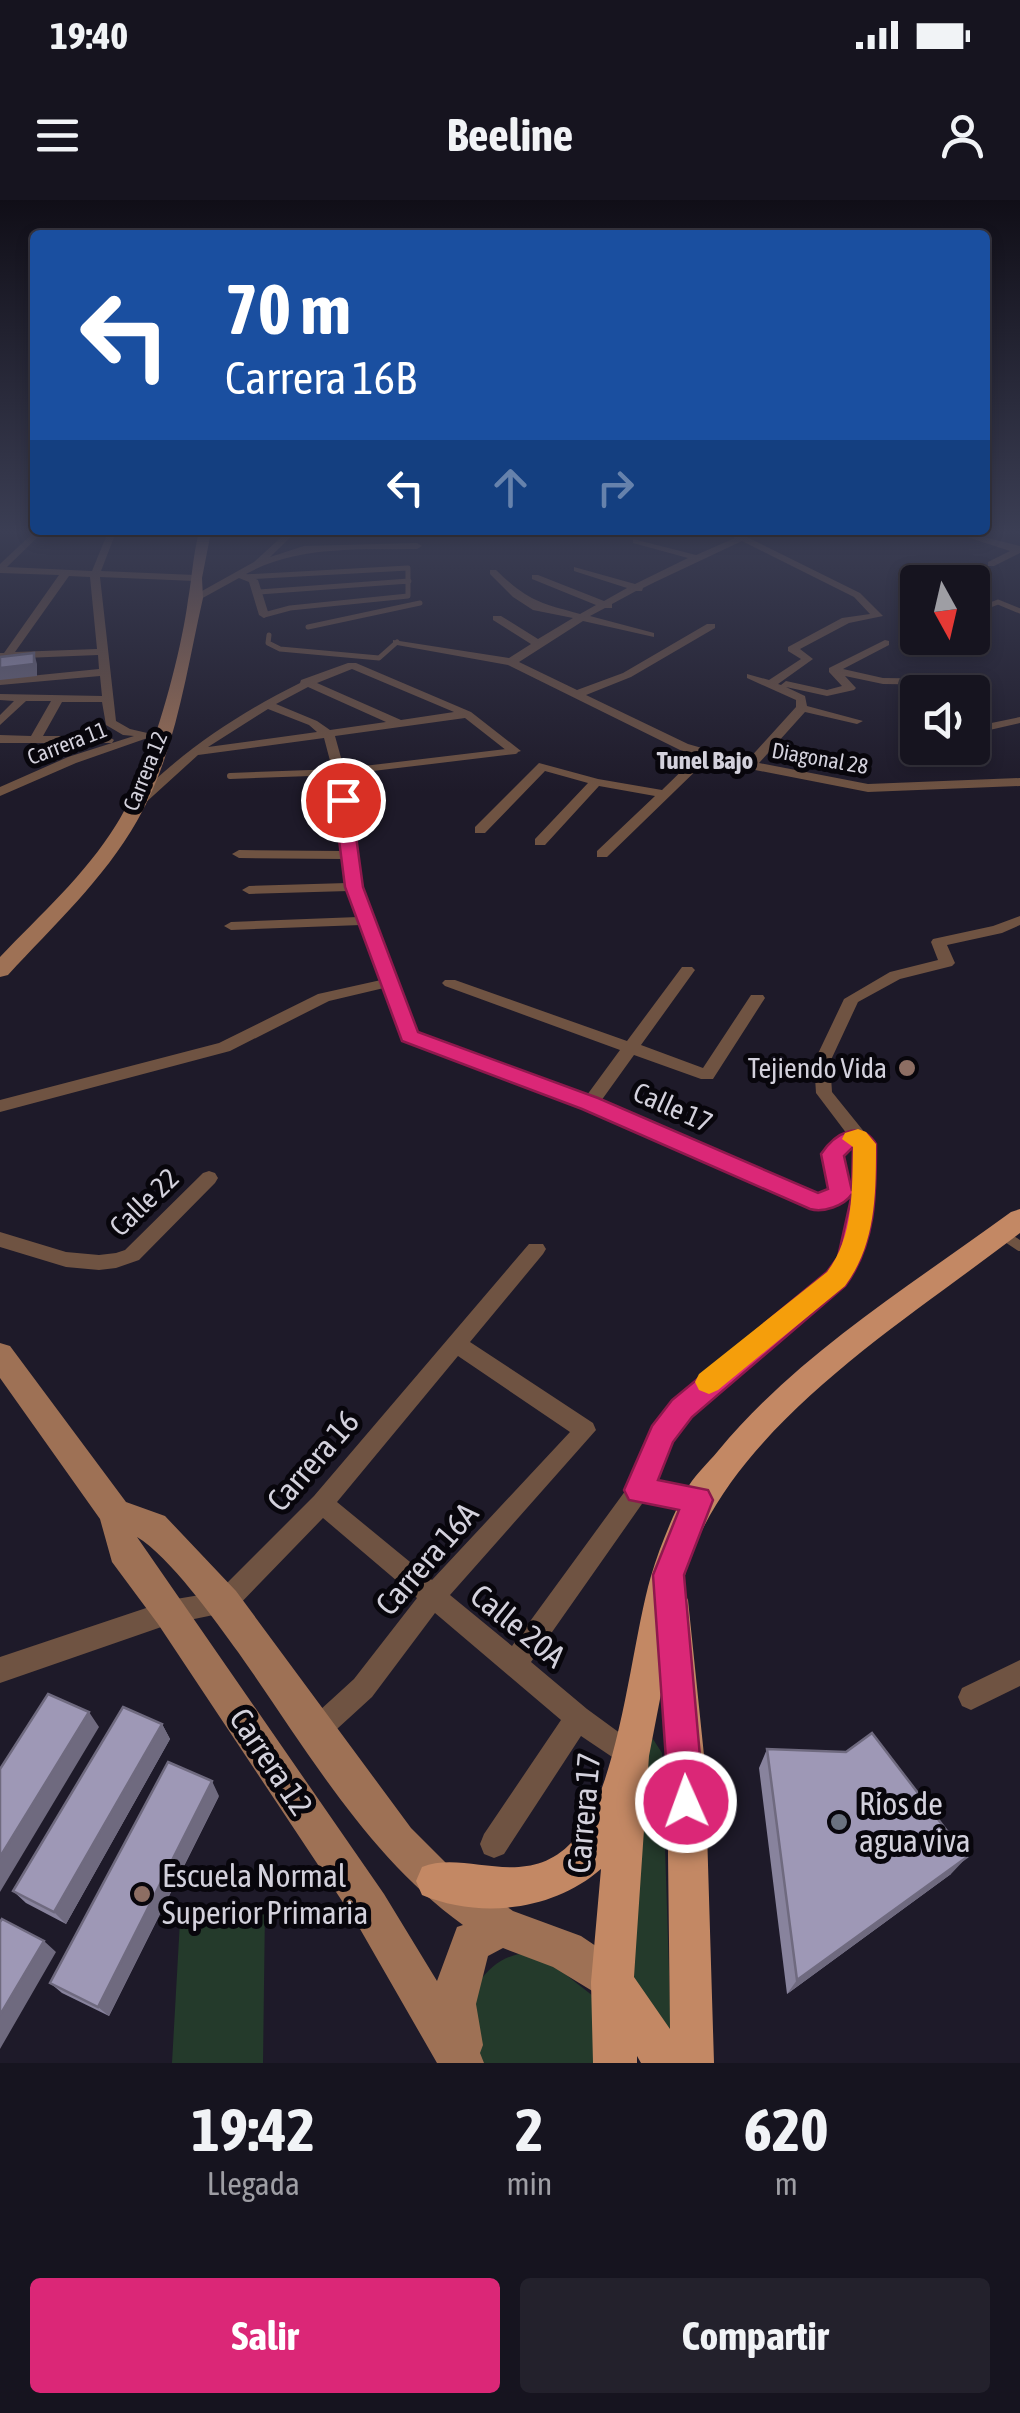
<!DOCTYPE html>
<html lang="es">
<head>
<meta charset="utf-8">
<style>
	:root { --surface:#16141f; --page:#23212c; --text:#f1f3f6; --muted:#9e9ea4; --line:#35333d; --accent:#db2777 }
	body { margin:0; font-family:"Asap Condensed",sans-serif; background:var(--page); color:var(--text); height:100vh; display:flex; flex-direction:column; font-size:38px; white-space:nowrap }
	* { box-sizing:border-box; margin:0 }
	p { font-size:32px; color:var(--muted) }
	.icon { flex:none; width:55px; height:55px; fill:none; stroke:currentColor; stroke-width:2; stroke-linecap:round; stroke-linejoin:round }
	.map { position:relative; height:1863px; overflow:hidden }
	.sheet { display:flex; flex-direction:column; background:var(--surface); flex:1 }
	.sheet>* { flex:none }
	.banner { position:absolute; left:30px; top:30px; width:960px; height:305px; border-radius:10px; box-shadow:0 5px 15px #0003,0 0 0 2px var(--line); background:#1a4fa0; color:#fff; overflow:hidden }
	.needle { width:65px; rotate:172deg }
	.controls { position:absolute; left:900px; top:365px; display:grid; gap:20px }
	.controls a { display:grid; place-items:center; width:90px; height:90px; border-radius:10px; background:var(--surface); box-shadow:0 5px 15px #0003,0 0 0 2px var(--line); font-size:50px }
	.pin { position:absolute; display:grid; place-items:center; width:85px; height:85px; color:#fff; margin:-42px; border:5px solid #fff; border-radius:50%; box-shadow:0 2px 10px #0007 }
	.me { position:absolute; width:110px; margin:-55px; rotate:358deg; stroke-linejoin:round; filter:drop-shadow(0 0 8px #0008) }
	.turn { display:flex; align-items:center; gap:35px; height:210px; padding:0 30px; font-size:45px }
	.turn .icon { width:130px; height:130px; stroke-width:2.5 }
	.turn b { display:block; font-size:70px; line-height:85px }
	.lanes { display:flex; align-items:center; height:95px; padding:0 30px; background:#0003; justify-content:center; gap:50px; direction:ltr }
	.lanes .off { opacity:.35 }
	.eta { display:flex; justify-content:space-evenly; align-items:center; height:170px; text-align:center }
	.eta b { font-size:60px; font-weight:700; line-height:70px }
	.primary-button { display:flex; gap:20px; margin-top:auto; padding:20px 30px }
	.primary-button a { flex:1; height:115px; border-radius:10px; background:var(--accent); color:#fff; font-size:40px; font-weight:700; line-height:115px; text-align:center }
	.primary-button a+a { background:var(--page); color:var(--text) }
	.status { display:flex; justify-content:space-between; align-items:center; height:70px; padding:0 50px; background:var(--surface); direction:ltr }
	.status svg { height:28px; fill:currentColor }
	header { display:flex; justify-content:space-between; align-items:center; height:130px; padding:0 30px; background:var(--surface); font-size:45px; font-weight:700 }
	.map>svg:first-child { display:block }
	.green { fill:#243a2b }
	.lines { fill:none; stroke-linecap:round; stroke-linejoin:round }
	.lane-far2 { stroke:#6f5342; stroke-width:5 }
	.lane-far1 { stroke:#6f5342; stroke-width:6 }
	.lane { stroke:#6f5342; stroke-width:10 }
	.street { fill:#6f5342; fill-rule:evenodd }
	.secondary { fill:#9e7155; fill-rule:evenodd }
	.primary { fill:#c38864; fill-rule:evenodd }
	.wall { fill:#88839d }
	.shaded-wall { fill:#6f6a7f }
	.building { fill:#9e98b6; stroke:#6f6a7f; stroke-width:2.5 }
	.route { fill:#db2777; stroke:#8e194d; stroke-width:2.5; fill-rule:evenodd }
	.slow { fill:#f59e0b }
	.education-dot { fill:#8d6e63; stroke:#08060c; stroke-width:4 }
	.worship-dot { fill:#6b7280; stroke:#08060c; stroke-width:4 }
	.labels { text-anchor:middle; stroke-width:10; stroke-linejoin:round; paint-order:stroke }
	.far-street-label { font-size:22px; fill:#d3d1dc; stroke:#08060c }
	.far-neighbourhood-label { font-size:25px; font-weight:bold; fill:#d3d1dc; stroke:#08060c }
	.poi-label { font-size:28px; fill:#d3d1dc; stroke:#08060c; text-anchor:end }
	.street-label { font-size:28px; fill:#d3d1dc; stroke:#08060c }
	.near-street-label { font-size:32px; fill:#d3d1dc; stroke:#08060c }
	.near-poi-label { font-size:32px; fill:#d3d1dc; stroke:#08060c; text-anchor:start }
</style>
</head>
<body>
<div class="status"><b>19:40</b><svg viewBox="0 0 49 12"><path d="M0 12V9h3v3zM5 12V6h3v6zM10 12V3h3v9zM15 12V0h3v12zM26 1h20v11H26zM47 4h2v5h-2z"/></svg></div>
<header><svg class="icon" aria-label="menu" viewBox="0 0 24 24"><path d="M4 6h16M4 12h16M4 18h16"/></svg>Beeline<svg class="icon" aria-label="person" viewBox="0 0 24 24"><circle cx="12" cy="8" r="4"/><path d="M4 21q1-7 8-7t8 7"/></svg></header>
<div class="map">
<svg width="1020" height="1863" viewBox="0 0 1020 1863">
	<rect width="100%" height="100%" fill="#1e1a29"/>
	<path class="green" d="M 653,1539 L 662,1553 L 671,1834 L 629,1776 L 644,1544 Z
		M 265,1708 L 263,1863 L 172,1863 L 180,1721 Z
		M 519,1754 L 551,1763 L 593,1796 L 593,1863 L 476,1863 C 473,1851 468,1837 467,1824 C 466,1793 488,1760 519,1754 Z"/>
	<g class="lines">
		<path class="lane-far2" d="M 244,377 L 408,368 L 408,396 L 290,408 L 264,415
			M 259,392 L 409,381
			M 972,412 L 998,402 L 1020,411
			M 308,427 L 420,403
			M 269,435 L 268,443 L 280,449 L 379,458 L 397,442"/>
		<path class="lane-far1" d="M 230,576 L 339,572 L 515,551"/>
		<path class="lane" d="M 1002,1034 L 1020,1046"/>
		<path class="street" d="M 34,332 L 43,332 L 7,367 L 92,371 L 108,332 L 116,332 L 101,371 L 195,375 L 200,378 L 195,381 L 100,377 L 116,521 L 130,529 L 156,535 L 76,563 L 0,596 L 0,587 L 68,557 L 134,536 L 123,535 L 106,525 L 102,502 L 62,502 L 43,536 L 108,536 L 114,540 L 112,543 L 0,543 L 0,535 L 31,536 L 51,501 L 26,501 L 0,525 L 0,515 L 14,501 L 0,500 L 0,494 L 102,496 L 100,476 L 0,485 L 0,479 L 99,469 L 98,455 L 0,459 L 0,453 L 4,453 L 59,375 L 0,373 L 0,364 ZM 69,376 L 90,377 L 97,449 L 15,452 Z
			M 287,332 L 296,332 L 270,357 L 304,346 L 417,343 L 422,346 L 417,349 C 359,350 298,345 246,374 L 258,380 L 269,415 L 264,418 L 259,415 L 249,382 L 239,378 L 199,400 L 193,400 L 193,396 L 254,362 Z
			M 727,332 L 737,332 L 860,393 L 883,416 L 849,423 L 800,449 L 813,459 L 778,484 L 781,485 L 786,481 L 827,490 L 842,486 L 829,472 L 829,468 L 885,440 L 889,441 L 889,445 L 843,469 L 883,478 L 958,479 L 964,482 L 958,485 L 883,484 L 845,476 L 856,488 L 854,490 L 827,496 L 786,487 L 805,496 L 807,506 L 863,521 L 857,524 L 805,512 L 759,563 L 868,584 L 1020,578 L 1020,586 L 868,592 L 750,569 L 709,558 L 607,657 L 597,657 L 597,651 L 655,596 L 599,586 L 545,645 L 535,645 L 535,639 L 588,583 L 545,571 L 485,633 L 475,633 L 475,627 L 539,563 L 598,579 L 662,590 L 698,555 L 680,550 L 508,465 L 397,445 L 393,444 L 393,440 L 509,458 L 531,444 L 493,420 L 493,416 L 501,416 L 538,439 L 573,418 L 533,410 L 513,397 L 490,374 L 490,370 L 496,370 C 528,401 539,403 580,414 L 596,405 L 532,379 L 532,375 L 538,375 L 604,401 L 627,388 L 574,371 L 574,367 L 635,384 L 688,358 L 633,343 L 633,339 L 696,355 L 735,338 ZM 742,341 L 854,397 L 870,414 L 842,418 L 788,447 L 788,451 L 801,459 L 769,480 L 747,474 L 747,478 L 796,500 L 796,507 L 747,561 L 688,544 L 586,495 L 631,477 L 715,428 L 715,424 L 707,424 L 623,473 L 577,490 L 519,462 L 583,421 L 654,437 L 654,433 L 590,416 L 605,408 L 612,408 L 612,404 L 636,391 L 642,391 L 643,388 L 655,382 Z
			M 952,332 L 964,332 L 1020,346 L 1020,353 L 994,366 L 988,366 L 988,362 L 1010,351 Z
			M 348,463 L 356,463 L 471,512 L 521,551 L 511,554 L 465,518 L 335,536 L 345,572 L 361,687 L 416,833 L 587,895 L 620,850 L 445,786 L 442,783 L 445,780 L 455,780 L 627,841 L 682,767 L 692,767 L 695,770 L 641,845 L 703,868 L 751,795 L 763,795 L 765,798 L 713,879 L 701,879 L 634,855 L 601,901 L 818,995 L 831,990 L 823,954 L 837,938 L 847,934 L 816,893 L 814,862 L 844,799 L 890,772 L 938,760 L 931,742 L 933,739 L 993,726 L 1020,716 L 1020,725 L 1002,733 L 947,745 L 955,763 L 952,766 L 900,779 L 858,802 L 830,862 L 832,892 L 874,944 L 873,998 L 868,1032 L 856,1064 L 843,1084 L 690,1215 L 671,1241 L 654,1282 L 706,1293 L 709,1300 L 706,1307 L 698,1310 L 644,1301 L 531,1462 L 587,1509 L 639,1547 L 643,1556 L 639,1565 L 630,1569 L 581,1536 L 504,1654 L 494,1658 L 484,1654 L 480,1644 L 484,1634 L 561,1520 L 435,1413 L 372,1497 L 326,1539 L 317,1543 L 308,1539 L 304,1530 L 308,1521 L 354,1479 L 417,1398 L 323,1318 L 233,1411 L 170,1424 L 0,1483 L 0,1457 L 170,1400 L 218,1392 L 314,1296 L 529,1044 L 543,1044 L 546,1049 L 543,1054 L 470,1142 L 593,1223 L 596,1230 L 450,1395 L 512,1446 L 631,1283 L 654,1228 L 674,1201 L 829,1074 C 854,1036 858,988 855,944 L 841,955 L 850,993 C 844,1003 823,1011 811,1008 L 584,907 L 403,840 L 384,788 L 329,801 L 230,851 L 0,912 L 0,900 L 219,843 L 318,794 L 381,780 L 361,725 L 231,730 L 224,726 L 231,722 L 358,717 L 349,691 L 249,694 L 242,690 L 249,686 L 347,683 L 344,659 L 239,658 L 232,654 L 239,650 L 343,651 L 333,572 L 324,538 L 198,555 L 143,605 L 132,602 C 181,552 237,514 300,483 L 301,480 ZM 352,469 L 454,512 L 401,520 L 317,483 ZM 308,487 L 386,522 L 330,530 L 317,521 L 276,504 ZM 268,509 L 309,525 L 317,532 L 208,547 ZM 458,1156 L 570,1232 L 432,1380 L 337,1302 Z
			M 1020,517 L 1020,523 L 972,534 L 972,527 Z
			M 209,971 L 215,973 L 218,978 L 215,983 L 139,1060 L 116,1068 L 99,1070 L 66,1067 L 0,1047 L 0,1032 L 66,1052 L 99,1055 L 116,1053 L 125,1050 L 203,973 Z
			M 1020,1460 L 1020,1486 L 971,1510 L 962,1506 L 958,1497 L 962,1488 Z"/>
		<path class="secondary" d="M 199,332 L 211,332 L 202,378 L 203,398 C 186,472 176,553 137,621 C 104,679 53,726 8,775 L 0,777 L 0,757 C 40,715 85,675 116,625 C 149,573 180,461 188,400 C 192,377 193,355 199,332 Z
			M 0,1143 L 10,1146 L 126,1302 L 165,1316 L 236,1391 L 411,1628 L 450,1667 L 513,1711 L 581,1736 L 627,1767 L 633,1782 L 627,1797 L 612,1803 L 553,1767 L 503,1748 L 488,1756 L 476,1804 L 483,1845 L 480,1853 L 484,1863 L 437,1863 L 356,1722 L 158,1424 L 112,1362 L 100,1319 L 0,1178 ZM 137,1337 C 169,1356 215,1420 238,1452 C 306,1548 366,1655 463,1725 L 457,1727 L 437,1781 L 384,1694 Z"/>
		<path class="primary" d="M 1020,1009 L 1020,1033 C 905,1122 713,1237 682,1388 L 688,1400 L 705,1565 L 714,1863 L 641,1863 L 637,1856 L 637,1863 L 593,1863 L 591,1782 L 601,1669 C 553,1711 480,1719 422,1695 L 416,1681 L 422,1667 C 466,1649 525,1692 572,1642 C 620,1590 630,1448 651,1376 C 659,1349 672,1317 685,1292 C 693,1277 707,1264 718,1251 C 798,1154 910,1086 1011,1012 ZM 661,1494 L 667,1565 L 670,1829 L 634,1777 L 649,1556 Z"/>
	</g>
	<path class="wall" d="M 162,1524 L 170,1539 L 66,1724 L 26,1703 L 13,1691 Z
		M 767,1549 L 951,1674 L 787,1794 L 759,1568 Z
		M 219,1596 L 109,1816 L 62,1793 L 50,1783 Z"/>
	<path class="shaded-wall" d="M 34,453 L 37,464 L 37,476 L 0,480 L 0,468 Z
		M 89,1512 L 99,1527 L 0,1692 L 0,1657 Z
		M 162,1524 L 170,1539 L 66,1724 L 54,1712 Z
		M 212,1581 L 219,1596 L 109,1816 L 98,1807 Z
		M 967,1657 L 951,1674 L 787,1794 L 797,1780 Z
		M 44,1741 L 56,1752 L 0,1849 L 0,1815 Z"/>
	<path class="building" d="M 34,453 L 34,464 L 0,468 L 0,457 Z
		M 48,1494 L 89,1512 L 0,1657 L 0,1569 Z
		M 123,1507 L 162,1524 L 54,1712 L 13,1691 Z
		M 872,1533 L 967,1657 L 797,1780 L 767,1549 L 846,1552 Z
		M 168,1562 L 212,1581 L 98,1807 L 50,1783 Z
		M 2,1719 L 44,1741 L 0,1815 L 0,1722 Z"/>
	<linearGradient id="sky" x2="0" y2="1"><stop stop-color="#100e17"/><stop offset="0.56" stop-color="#3b3e54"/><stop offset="1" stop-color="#3b3e54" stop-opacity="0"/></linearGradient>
	<rect width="1020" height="592" fill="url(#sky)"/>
	<path class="route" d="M 343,595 L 351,600 L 363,687 L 418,832 L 598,898 L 818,993 L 828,989 L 821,954 C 835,933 860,919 876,944 C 876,995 876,1044 845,1086 L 692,1217 L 673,1242 L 658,1280 L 708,1290 L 713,1300 L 684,1375 L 704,1602 L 699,1614 L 686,1619 L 674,1614 L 669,1602 L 653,1375 L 679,1310 L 629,1300 L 624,1290 L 652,1226 L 672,1200 L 827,1072 L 838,1057 L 852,994 C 844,1006 823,1013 810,1009 L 582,909 L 402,841 L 345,687 L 334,600 ZM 853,947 L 852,991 L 844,956 Z"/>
	<path class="slow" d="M 858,929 L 866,932 L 876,944 C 876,995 876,1044 845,1086 L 718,1190 L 709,1194 L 699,1190 L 695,1182 L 699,1174 L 827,1072 C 854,1037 852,989 853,947 L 842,939 L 845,933 Z"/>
	<g class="education-dot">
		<circle cx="907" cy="868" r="10"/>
		<circle cx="142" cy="1694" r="10"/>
	</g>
	<circle class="worship-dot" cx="839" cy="1622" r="10"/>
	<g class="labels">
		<g class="far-street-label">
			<text transform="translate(67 543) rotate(-21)" y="8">Carrera 11</text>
			<text transform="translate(820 558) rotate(10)" y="8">Diagonal 28</text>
			<text transform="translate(145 571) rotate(-68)" y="8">Carrera 12</text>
		</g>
		<g class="far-neighbourhood-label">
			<text x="705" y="569">Tunel Bajo</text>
		</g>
		<g class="poi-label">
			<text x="887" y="878">Tejiendo Vida</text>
		</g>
		<g class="street-label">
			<text transform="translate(673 907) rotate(24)" y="10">Calle 17</text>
			<text transform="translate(144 1002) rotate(-44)" y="10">Calle 22</text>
		</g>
		<g class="near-street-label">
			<text transform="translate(313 1261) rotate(-49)" y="11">Carrera 16</text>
			<text transform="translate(427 1359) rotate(-49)" y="11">Carrera 16A</text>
			<text transform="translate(518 1426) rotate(39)" y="11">Calle 20A</text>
			<text transform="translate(271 1562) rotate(56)" y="11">Carrera 12</text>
			<text transform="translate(584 1613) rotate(-85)" y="11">Carrera 17</text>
		</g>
		<g class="near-poi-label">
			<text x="859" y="1615">Ríos de<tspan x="859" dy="37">agua viva</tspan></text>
			<text x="162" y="1687">Escuela Normal<tspan x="162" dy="37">Superior Primaria</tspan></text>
		</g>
	</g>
</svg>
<div class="controls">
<a><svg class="needle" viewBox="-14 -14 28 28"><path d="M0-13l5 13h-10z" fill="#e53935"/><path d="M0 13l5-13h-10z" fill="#9e9ea4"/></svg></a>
<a><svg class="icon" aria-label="sound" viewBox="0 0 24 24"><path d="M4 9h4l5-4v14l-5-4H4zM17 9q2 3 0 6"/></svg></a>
</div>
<div class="pin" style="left:343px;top:600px;background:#d93025"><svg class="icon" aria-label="arrive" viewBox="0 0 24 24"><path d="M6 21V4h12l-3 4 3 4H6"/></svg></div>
<svg class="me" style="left:686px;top:1602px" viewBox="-20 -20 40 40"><circle r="17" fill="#db2777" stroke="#fff" stroke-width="3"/><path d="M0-11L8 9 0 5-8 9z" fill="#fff"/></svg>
<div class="banner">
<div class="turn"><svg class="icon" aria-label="left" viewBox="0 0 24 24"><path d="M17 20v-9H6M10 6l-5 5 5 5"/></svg><div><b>70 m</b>Carrera 16B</div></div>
<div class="lanes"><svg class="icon" aria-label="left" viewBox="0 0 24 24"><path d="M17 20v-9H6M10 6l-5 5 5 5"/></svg><svg class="icon off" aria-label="ahead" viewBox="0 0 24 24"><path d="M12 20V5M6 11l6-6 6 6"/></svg><svg class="icon off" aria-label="right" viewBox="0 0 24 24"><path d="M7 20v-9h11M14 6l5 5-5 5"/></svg></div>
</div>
</div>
<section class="sheet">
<div class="eta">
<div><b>19:42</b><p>Llegada</p></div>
<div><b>2</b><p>min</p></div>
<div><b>620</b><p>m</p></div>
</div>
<div class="primary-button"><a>Salir</a><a>Compartir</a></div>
</section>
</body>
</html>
